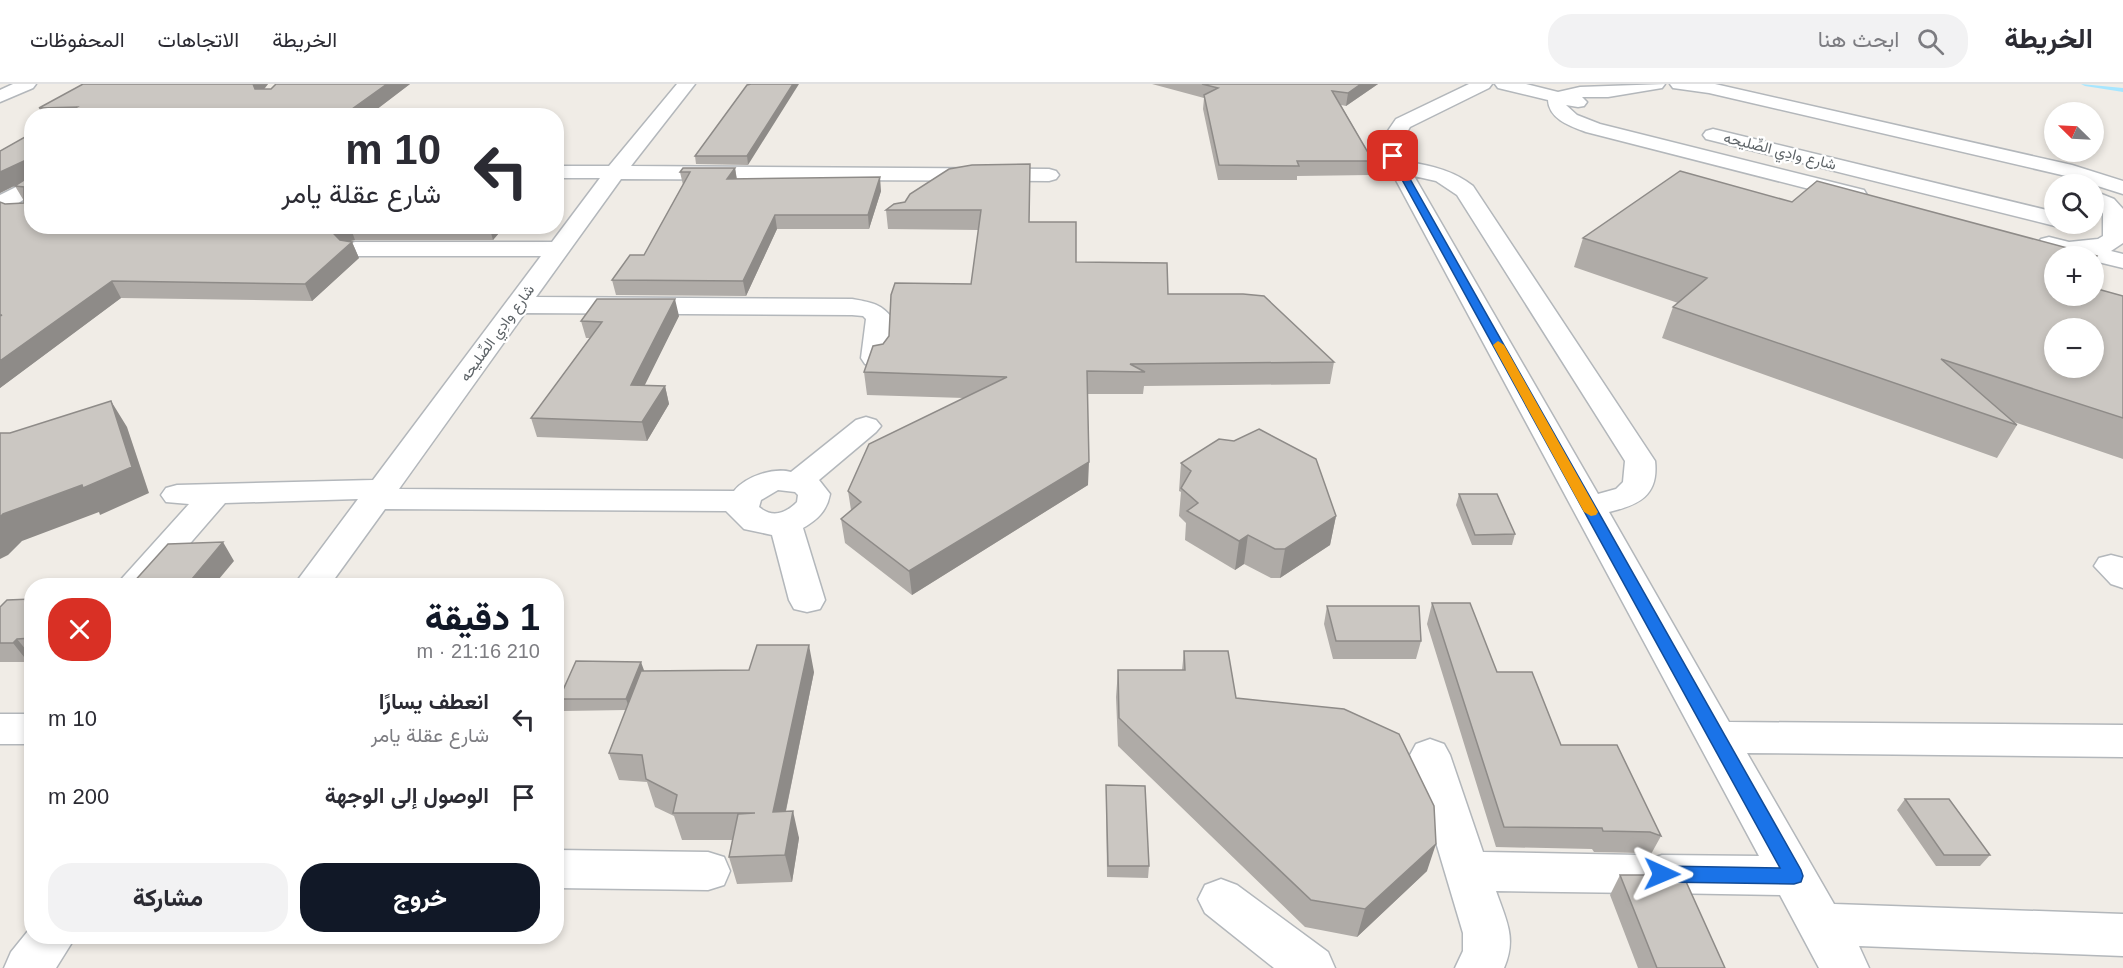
<!DOCTYPE html>
<html lang="ar">
<head>
<meta charset="utf-8">
<style>
	:root { --surface:#fff; --page:#f2f2f3; --text:#2b2b33; --muted:#7c7c81; --line:#e1e1e2; --accent:#111827 }
	body { margin:0; font-family:Helvetica,Vazirmatn,sans-serif; background:var(--page); color:var(--text); direction:rtl; height:100vh; display:flex; flex-direction:column; font-size:22px; white-space:nowrap }
	* { box-sizing:border-box; margin:0 }
	p { font-size:20px; color:var(--muted) }
	.icon { flex:none; width:33px; height:33px; fill:none; stroke:currentColor; stroke-width:2; stroke-linecap:round; stroke-linejoin:round }
	.map { position:relative; flex:1; overflow:hidden; direction:ltr }
	.details { position:absolute; left:24px; top:494px; width:540px; height:366px; display:flex; flex-direction:column; background:var(--surface); border-radius:24px; box-shadow:0 3px 9px #0003; direction:rtl }
	.details>* { flex:none }
	.banner { position:absolute; left:24px; top:24px; width:540px; height:126px; border-radius:24px; box-shadow:0 3px 9px #0003; direction:rtl; background:#fff; color:var(--text); overflow:hidden }
	.needle { width:39px; rotate:294deg }
	.controls { position:absolute; left:2044px; top:18px; display:grid; gap:12px }
	.controls a { display:grid; place-items:center; width:60px; height:60px; border-radius:50%; background:var(--surface); box-shadow:0 3px 9px #0003; font-size:30px }
	.pin { position:absolute; display:grid; place-items:center; width:51px; height:51px; color:#fff; margin:-26px; border-radius:12px; box-shadow:0 3px 9px #0006 }
	.me { position:absolute; width:66px; margin:-33px; rotate:91deg; stroke-linejoin:round; filter:drop-shadow(0 0 4px #0008) }
	.turn { display:flex; align-items:center; gap:21px; height:126px; padding:0 24px; font-size:27px }
	.turn .icon { width:78px; height:78px; stroke-width:2.5 }
	.turn b { display:block; font-size:42px; line-height:51px }
	.round { display:grid; place-items:center; flex:none; width:63px; height:63px; border-radius:24px; background:var(--page) }
	.summary { display:flex; align-items:center; justify-content:space-between; height:102px; padding:0 24px }
	h1 { font-size:36px; font-weight:800; line-height:45px; color:var(--accent) }
	.cta { display:flex; gap:12px; margin-top:auto; padding:12px 24px }
	.cta a { flex:1; height:69px; border-radius:24px; background:var(--accent); color:#fff; font-size:24px; font-weight:800; line-height:69px; text-align:center }
	.cta a+a { background:var(--page); color:var(--text) }
	ul { padding:0; list-style:none }
	li { display:flex; align-items:center; gap:18px; height:78px; padding:0 24px }
	li div { flex:1 }
	li b { display:block; font-size:22px }
	li em { font-style:normal }
	header { display:flex; align-items:center; gap:36px; box-sizing:border-box; height:84px; padding:0 30px; background:var(--surface); border-bottom:2px solid var(--line) }
	header strong { font-size:28px }
	nav { display:flex; gap:33px; margin-inline-start:auto; font-size:21px }
	.search { width:420px; height:54px; background:var(--page); display:flex; align-items:center; gap:15px; box-sizing:border-box; padding:0 21px; border-radius:24px; color:var(--muted); font-size:22px }
	.map>svg:first-child { display:block }
	.lines { fill:none; stroke-linecap:round; stroke-linejoin:round }
	.stream { fill:#a7e6ff; fill-rule:evenodd }
	.minor-casing { stroke:#b3b7bb; stroke-width:3 }
	.minor { fill:#fff; fill-rule:evenodd }
	.wall { fill:#afaba7 }
	.shaded-wall { fill:#8e8b88 }
	.building { fill:#cbc7c2; stroke:#8e8b88; stroke-width:1.5; fill-rule:evenodd }
	.route { fill:#1a73e8; stroke:#114b97; stroke-width:1.5 }
	.slow { fill:#f59e0b }
	.labels { text-anchor:middle; stroke-width:4.5; stroke-linejoin:round; paint-order:stroke }
	.far-street-label { font-size:15px; fill:#5d6367; stroke:#fff }
</style>
</head>
<body>
<header>
<strong>الخريطة</strong>
<div class="search"><svg class="icon" aria-label="search" viewBox="0 0 24 24"><circle cx="10" cy="10" r="6"/><path d="M15 15l6 6"/></svg>ابحث هنا</div>
<nav><a>الخريطة</a><a>الاتجاهات</a><a>المحفوظات</a></nav>
</header>
<div class="map">
<svg width="2123" height="884" viewBox="0 0 2123 884">
	<rect width="100%" height="100%" fill="#f0ece6"/>
	<g class="lines">
		<path class="stream" d="M 2081,0 L 2123,4 L 2123,8 L 2085,2 Z"/>
		<defs>
			<path id="minor" d="M 13,0 L 36,0 L 33,4 L 0,18 L 0,6 Z
				M 677,0 L 695,0 L 631,82 L 1049,85 L 1056,87 L 1059,91 L 1056,95 L 1049,97 L 621,95 L 536,213 L 852,215 C 869,218 881,219 892,234 L 889,274 L 885,280 L 875,282 L 865,280 L 861,274 L 866,235 L 863,232 L 852,231 L 525,229 L 399,405 L 734,407 C 745,393 773,383 791,388 L 856,336 L 866,333 L 876,336 L 881,342 L 876,348 L 819,396 L 830,410 C 827,427 817,436 803,444 L 825,516 L 820,525 L 807,528 L 794,525 L 789,516 L 772,451 L 744,445 L 726,427 L 385,425 L 330,501 L 294,501 L 358,415 L 225,419 L 154,501 L 116,501 L 189,420 L 166,418 L 161,411 L 166,404 L 177,401 L 373,396 L 541,172 L 355,172 L 347,170 L 343,165 L 347,160 L 355,158 L 552,158 L 600,94 L 556,94 L 556,82 L 609,82 ZM 778,406 L 795,408 L 798,411 L 797,418 C 785,430 772,434 759,423 L 761,416 Z
				M 1469,0 L 1492,0 L 1489,4 L 1410,43 C 1403,54 1400,66 1407,78 C 1431,81 1454,87 1473,102 L 1655,377 C 1659,412 1638,421 1609,428 L 1729,638 L 2123,641 L 2123,673 L 1747,669 L 1834,820 L 2123,830 L 2123,872 L 1859,862 L 1869,884 L 1819,884 L 1780,811 L 1662,809 L 1650,805 L 1639,809 L 1496,807 C 1506,836 1517,854 1504,884 L 1455,884 L 1463,867 L 1463,849 L 1410,671 L 1416,660 L 1430,655 L 1444,660 L 1450,671 L 1483,768 L 1639,771 L 1650,775 L 1662,771 L 1759,772 L 1383,72 L 1383,54 L 1396,35 ZM 1414,92 L 1436,97 L 1457,111 L 1625,377 L 1623,398 L 1616,405 L 1598,410 Z
				M 1495,0 L 1526,0 L 1558,8 L 1580,3 L 1665,0 L 1662,4 L 1608,13 L 1582,13 L 1587,18 L 1584,22 L 1578,23 L 1566,21 L 1577,31 L 1600,40 L 1864,106 L 1867,111 L 1864,116 L 1856,117 L 1586,48 C 1570,42 1549,35 1548,16 L 1498,4 Z
				M 1670,0 L 1715,0 L 2072,81 L 2123,97 L 2123,110 L 2066,92 L 1709,9 L 1673,4 Z
				M 1713,45 L 2055,128 L 2055,140 L 2063,140 L 2055,142 L 1706,55 L 1703,51 L 1706,47 Z
				M 32,95 L 32,110 L 17,120 L 32,120 L 32,134 L 15,134 L 0,128 L 0,111 Z
				M 2094,107 L 2114,115 L 2123,125 L 2123,159 L 2111,167 L 2123,170 L 2123,184 L 2094,177 L 2094,172 L 2073,172 L 2041,165 L 2037,160 L 2041,155 L 2049,153 L 2069,158 L 2098,155 L 2103,152 L 2103,129 L 2094,122 Z
				M 2111,471 L 2123,474 L 2123,504 L 2111,500 L 2094,482 L 2099,474 Z
				M 0,630 L 32,630 L 32,660 L 0,660 Z
				M 556,766 L 708,768 L 724,773 L 730,787 L 724,801 L 708,806 L 556,804 Z
				M 1221,795 L 1237,801 L 1328,868 L 1335,884 L 1274,884 L 1205,829 L 1198,815 L 1205,801 Z
				M 32,842 L 32,852 L 76,852 L 56,884 L 4,884 L 11,868 Z"/>
		</defs>
		<use href="#minor" class="minor-casing"/>
		<use href="#minor" class="minor"/>
	</g>
	<path class="wall" d="M 83,0 L 268,0 L 264,5 L 271,5 L 276,0 L 410,0 L 368,32 L 43,32 L 39,24 Z
		M 1152,0 L 1378,0 L 1346,22 L 1341,21 L 1373,77 L 1370,91 L 1297,92 L 1297,96 L 1218,96 L 1203,25 L 1204,14 Z
		M 747,1 L 748,81 L 696,80 L 695,72 Z
		M 32,49 L 32,142 L 505,142 L 493,156 L 355,156 L 349,157 L 352,158 L 359,174 L 312,217 L 121,214 L 0,304 L 0,118 L 5,120 L 24,119 L 24,117 L 15,102 L 20,99 L 0,109 L 0,67 Z
		M 1030,80 L 1029,138 L 1076,178 L 1168,210 L 1334,278 L 1330,300 L 1144,302 L 1143,310 L 1088,310 L 1088,401 L 912,511 L 845,459 L 841,435 L 851,426 L 848,407 L 964,314 L 867,311 L 864,288 L 883,260 L 971,200 L 979,146 L 888,145 L 886,126 L 905,118 Z
		M 735,84 L 737,95 L 881,107 L 869,145 L 777,145 L 746,212 L 616,211 L 612,196 L 644,171 L 683,101 L 680,88 Z
		M 1583,154 L 2055,212 L 2123,212 L 2123,375 L 2014,338 L 2017,341 L 1997,374 L 1662,254 L 1673,223 L 1678,219 L 1574,183 Z
		M 679,232 L 644,301 L 665,302 L 669,320 L 647,357 L 537,353 L 531,334 L 590,254 L 586,254 L 581,237 Z
		M 1181,379 L 1336,432 L 1330,461 L 1280,494 L 1271,494 L 1244,480 L 1235,486 L 1185,456 L 1186,439 L 1179,432 L 1181,408 L 1179,407 Z
		M 1459,410 L 1515,450 L 1512,461 L 1472,461 L 1456,421 Z
		M 32,515 L 32,574 L 28,578 L 0,578 L 0,523 Z
		M 1432,519 L 1497,588 L 1561,661 L 1661,752 L 1650,772 L 1639,769 L 1594,768 L 1592,765 L 1496,763 L 1427,540 Z
		M 1327,522 L 1421,557 L 1416,575 L 1333,575 L 1324,540 Z
		M 1184,567 L 1427,787 L 1357,853 L 1305,843 L 1118,662 L 1116,613 L 1118,586 L 1182,586 Z
		M 644,587 L 814,588 L 786,727 L 799,754 L 792,798 L 737,800 L 729,773 L 733,756 L 682,756 L 674,732 L 655,723 L 647,698 L 619,696 L 609,669 L 626,626 L 564,627 L 559,615 Z
		M 1106,701 L 1149,782 L 1148,794 L 1107,793 Z
		M 1905,715 L 1990,771 L 1980,782 L 1936,782 L 1897,726 Z
		M 1620,791 L 1725,884 L 1638,884 L 1610,811 Z"/>
	<path class="shaded-wall" d="M 253,0 L 268,0 L 258,13 Z
		M 387,0 L 410,0 L 368,32 L 350,32 L 348,28 Z
		M 793,0 L 799,0 L 748,81 L 747,72 Z
		M 1361,0 L 1378,0 L 1346,22 L 1348,9 Z
		M 24,77 L 32,93 L 0,109 L 0,88 Z
		M 735,84 L 737,98 L 727,95 Z
		M 880,93 L 881,107 L 869,145 L 868,131 Z
		M 775,131 L 777,145 L 746,212 L 743,197 Z
		M 339,142 L 350,142 L 355,156 L 346,158 L 341,166 L 334,150 Z
		M 489,142 L 505,142 L 493,156 Z
		M 352,158 L 359,174 L 312,217 L 305,200 Z
		M 112,197 L 121,214 L 0,304 L 0,277 Z
		M 675,215 L 679,232 L 636,319 L 631,301 Z
		M 665,302 L 669,320 L 647,357 L 642,338 Z
		M 111,317 L 127,343 L 149,409 L 100,431 L 99,428 L 22,457 L 8,471 L 0,475 L 0,433 L 3,430 L 82,401 Z
		M 1089,378 L 1088,401 L 912,511 L 909,487 Z
		M 1336,432 L 1330,461 L 1280,494 L 1285,465 Z
		M 1248,451 L 1244,480 L 1235,486 L 1239,457 Z
		M 223,458 L 234,477 L 214,501 L 187,501 Z
		M 17,555 L 32,573 L 32,574 L 28,578 L 13,559 Z
		M 809,561 L 814,588 L 780,755 L 773,728 Z
		M 641,578 L 645,589 L 630,626 L 626,615 Z
		M 556,597 L 560,606 L 556,613 Z
		M 793,727 L 799,754 L 792,798 L 785,771 Z
		M 1436,760 L 1427,787 L 1357,853 L 1365,825 Z"/>
	<path class="building" d="M 83,0 L 253,0 L 255,5 L 271,5 L 276,0 L 387,0 L 348,28 L 355,32 L 62,32 L 77,23 L 39,24 Z
		M 751,0 L 793,0 L 747,72 L 695,72 L 747,1 Z
		M 1202,0 L 1361,0 L 1348,9 L 1332,7 L 1373,77 L 1297,77 L 1299,82 L 1219,81 L 1204,11 L 1218,4 Z
		M 32,49 L 32,142 L 339,142 L 334,150 L 340,156 L 352,158 L 305,200 L 112,197 L 0,277 L 0,232 L 2,231 L 0,231 L 0,118 L 5,120 L 24,119 L 24,103 L 15,102 L 24,96 L 24,77 L 0,88 L 0,67 Z
		M 1030,80 L 1029,138 L 1076,138 L 1076,178 L 1167,179 L 1168,210 L 1243,210 L 1264,212 L 1334,278 L 1130,280 L 1145,288 L 1087,287 L 1089,378 L 909,487 L 841,435 L 861,418 L 848,407 L 869,360 L 1007,293 L 864,288 L 873,262 L 883,260 L 889,252 L 891,211 L 895,199 L 971,200 L 981,126 L 886,126 L 894,120 L 905,118 L 910,110 L 949,85 L 972,81 Z
		M 683,84 L 735,84 L 727,95 L 880,93 L 868,131 L 775,131 L 743,197 L 612,196 L 630,171 L 644,171 L 690,88 L 680,88 Z
		M 1680,87 L 1792,118 L 1817,97 L 2097,172 L 2094,176 L 2094,172 L 2055,172 L 2055,212 L 2094,212 L 2094,204 L 2123,212 L 2123,334 L 1941,275 L 2017,341 L 1673,223 L 1707,194 L 1583,154 ZM 2055,244 L 2094,244 L 2094,284 L 2055,284 Z
		M 597,215 L 675,215 L 631,301 L 665,302 L 642,338 L 531,334 L 602,238 L 581,237 Z
		M 111,317 L 132,383 L 83,404 L 82,401 L 3,430 L 0,433 L 0,349 L 10,349 Z
		M 1259,345 L 1316,375 L 1336,432 L 1285,465 L 1275,465 L 1248,451 L 1239,457 L 1187,427 L 1198,419 L 1181,404 L 1191,387 L 1181,379 L 1219,355 L 1234,357 Z
		M 1459,410 L 1497,410 L 1515,450 L 1475,451 Z
		M 223,458 L 187,501 L 131,501 L 168,460 Z
		M 32,515 L 32,554 L 17,555 L 13,559 L 0,559 L 0,523 L 7,516 Z
		M 1432,519 L 1470,519 L 1497,588 L 1532,588 L 1561,661 L 1617,661 L 1661,752 L 1650,748 L 1603,747 L 1602,744 L 1504,743 Z
		M 1327,522 L 1419,522 L 1421,557 L 1336,557 Z
		M 757,561 L 809,561 L 773,728 L 793,727 L 785,771 L 729,773 L 738,730 L 755,729 L 673,729 L 677,711 L 646,695 L 642,671 L 609,669 L 641,587 L 749,586 Z
		M 1184,567 L 1228,567 L 1236,614 L 1344,625 L 1399,650 L 1434,722 L 1436,760 L 1365,825 L 1311,816 L 1119,634 L 1118,586 L 1185,586 Z
		M 576,577 L 641,578 L 626,615 L 559,615 Z
		M 1106,701 L 1145,702 L 1149,782 L 1108,782 Z
		M 1905,715 L 1949,715 L 1990,771 L 1944,771 Z
		M 1661,787 L 1683,791 L 1725,884 L 1657,884 L 1620,791 L 1650,791 Z"/>
	<path class="route" d="M 1393,69 L 1397,72 L 1801,786 L 1803,792 L 1801,798 L 1794,800 L 1662,798 L 1656,796 L 1653,790 L 1656,785 L 1662,782 L 1780,784 L 1389,72 Z"/>
	<path class="slow" d="M 1498,257 L 1504,261 L 1598,428 L 1596,431 L 1591,432 L 1584,428 L 1493,261 Z"/>
	<g class="labels">
		<g class="far-street-label">
			<text transform="translate(1780 67) rotate(14)" y="5">شارع وادِي الصِّليحه</text>
			<text transform="translate(497 249) rotate(-54)" y="5">شارع وادِي الصِّليحه</text>
		</g>
	</g>
</svg>
<div class="controls">
<a><svg class="needle" viewBox="-14 -14 28 28"><path d="M0-13l5 13h-10z" fill="#e53935"/><path d="M0 13l5-13h-10z" fill="#7c7c81"/></svg></a>
<a><svg class="icon" aria-label="search" viewBox="0 0 24 24"><circle cx="10" cy="10" r="6"/><path d="M15 15l6 6"/></svg></a>
<a>+</a>
<a>−</a>
</div>
<div class="pin" style="left:1393px;top:72px;background:#d93025"><svg class="icon" aria-label="arrive" viewBox="0 0 24 24"><path d="M6 21V4h12l-3 4 3 4H6"/></svg></div>
<svg class="me" style="left:1662px;top:790px" viewBox="-20 -20 40 40"><path d="M0-17L14 15 0 8-14 15z" fill="#1a73e8" stroke="#fff" stroke-width="4"/></svg>
<div class="banner">
<div class="turn"><svg class="icon" aria-label="left" viewBox="0 0 24 24"><path d="M17 20v-9H6M10 6l-5 5 5 5"/></svg><div><b>10 m</b>شارع عقلة يامر</div></div>
</div>
<section class="details">
<div class="summary"><div><h1>1 دقيقة</h1><p>210 m · 21:16</p></div><a class="round" style="background:#d93025;color:#fff"><svg class="icon" aria-label="close" viewBox="0 0 24 24"><path d="M6 6l12 12M18 6L6 18"/></svg></a></div>
<ul>
<li><svg class="icon" aria-label="left" viewBox="0 0 24 24"><path d="M17 20v-9H6M10 6l-5 5 5 5"/></svg><div><b>انعطف يسارًا</b><p>شارع عقلة يامر</p></div><em>10 m</em></li>
<li><svg class="icon" aria-label="arrive" viewBox="0 0 24 24"><path d="M6 21V4h12l-3 4 3 4H6"/></svg><div><b>الوصول إلى الوجهة</b></div><em>200 m</em></li>
</ul>
<div class="cta"><a>خروج</a><a>مشاركة</a></div>
</section>
</div>
</body>
</html>
